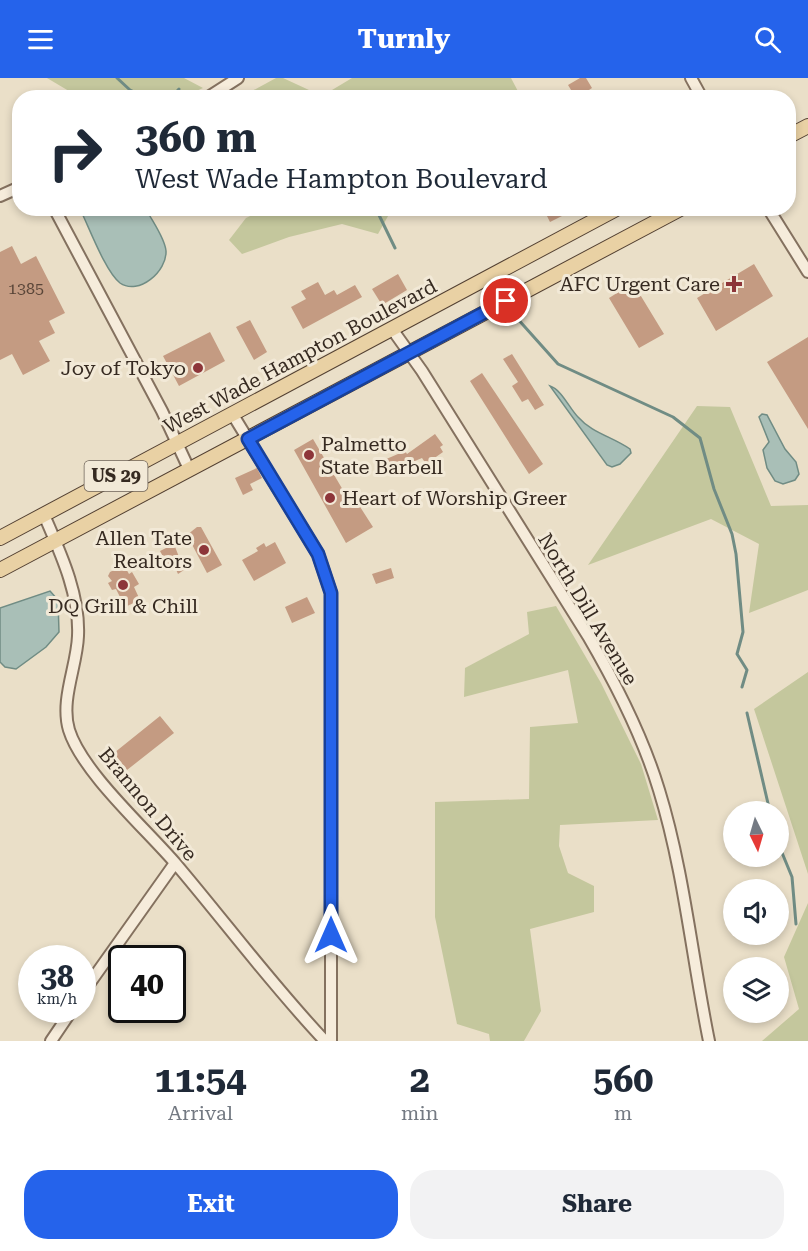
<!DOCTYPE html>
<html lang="en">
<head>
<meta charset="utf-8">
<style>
	:root { --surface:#fff; --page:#f2f2f3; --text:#1f2937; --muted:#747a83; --accent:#2563eb }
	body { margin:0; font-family:"Roboto Serif",serif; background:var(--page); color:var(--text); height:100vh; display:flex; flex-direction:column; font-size:22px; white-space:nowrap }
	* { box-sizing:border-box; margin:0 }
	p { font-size:20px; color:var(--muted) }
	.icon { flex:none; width:33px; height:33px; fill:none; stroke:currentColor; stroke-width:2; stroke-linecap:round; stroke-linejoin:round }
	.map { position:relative; height:963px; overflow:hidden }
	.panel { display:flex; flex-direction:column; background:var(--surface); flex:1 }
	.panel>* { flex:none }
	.guide { position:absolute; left:12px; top:12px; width:784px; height:126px; border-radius:24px; box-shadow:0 3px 9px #0003; background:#fff; color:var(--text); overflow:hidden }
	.needle { width:39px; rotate:175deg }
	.fabs { position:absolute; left:723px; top:723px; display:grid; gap:12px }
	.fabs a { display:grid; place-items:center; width:66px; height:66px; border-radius:50%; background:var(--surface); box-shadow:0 3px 9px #0003; font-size:30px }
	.speed { position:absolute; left:18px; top:867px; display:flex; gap:12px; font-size:30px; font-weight:700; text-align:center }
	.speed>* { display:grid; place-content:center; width:78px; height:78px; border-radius:50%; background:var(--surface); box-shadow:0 3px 9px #0003; line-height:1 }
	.speed small { font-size:15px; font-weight:400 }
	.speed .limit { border:3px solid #111; border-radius:9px; background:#fff; color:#111 }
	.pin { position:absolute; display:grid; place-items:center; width:51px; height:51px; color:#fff; margin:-26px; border:3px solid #fff; border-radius:50%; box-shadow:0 2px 6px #0007 }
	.me { position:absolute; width:66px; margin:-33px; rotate:0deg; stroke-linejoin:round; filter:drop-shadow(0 0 4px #0008) }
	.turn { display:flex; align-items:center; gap:21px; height:126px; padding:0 24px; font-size:27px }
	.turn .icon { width:78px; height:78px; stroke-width:2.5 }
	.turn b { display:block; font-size:42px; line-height:51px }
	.eta { display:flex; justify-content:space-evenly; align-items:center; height:102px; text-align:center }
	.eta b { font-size:36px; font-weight:700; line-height:42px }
	.cta { display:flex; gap:12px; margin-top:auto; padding:12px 24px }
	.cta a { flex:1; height:69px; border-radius:24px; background:var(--accent); color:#fff; font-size:24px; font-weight:700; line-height:69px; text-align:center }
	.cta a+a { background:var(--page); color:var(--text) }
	header { display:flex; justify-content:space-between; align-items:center; height:78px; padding:0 24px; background:var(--accent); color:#fff; font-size:27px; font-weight:700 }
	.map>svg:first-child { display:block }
	.green { fill:#c4c79d }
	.water { fill:#a9bfb7; stroke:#708c84; stroke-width:1.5 }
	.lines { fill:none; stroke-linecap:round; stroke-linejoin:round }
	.stream { stroke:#708c84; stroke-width:3 }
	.building { fill:#c49b82 }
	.minor-casing { stroke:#84715f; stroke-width:14 }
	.major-casing { stroke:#534032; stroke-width:16 }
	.minor { stroke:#f6ecdb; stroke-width:10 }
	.major { stroke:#e9d1a4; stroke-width:14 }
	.route-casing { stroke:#184099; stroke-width:15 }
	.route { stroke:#2563eb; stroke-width:10 }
	.poi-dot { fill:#8d3539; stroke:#f2e9d7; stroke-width:2 }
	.labels { text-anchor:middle; stroke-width:6; stroke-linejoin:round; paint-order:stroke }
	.number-label { font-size:16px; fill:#5a4639 }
	.shield { fill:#f2e9d7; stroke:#6e6358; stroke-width:1.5 }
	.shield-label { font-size:18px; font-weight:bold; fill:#362a21 }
	.poi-label { font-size:20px; fill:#362a21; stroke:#f2e9d7; text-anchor:end }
	.street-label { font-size:20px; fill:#362a21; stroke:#f2e9d7 }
</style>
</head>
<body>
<header><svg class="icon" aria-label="menu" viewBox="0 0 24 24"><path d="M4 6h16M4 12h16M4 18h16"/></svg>Turnly<svg class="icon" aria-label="search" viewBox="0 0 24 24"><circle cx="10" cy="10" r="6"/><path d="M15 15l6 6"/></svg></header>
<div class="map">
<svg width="808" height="963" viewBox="0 0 808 963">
	<rect width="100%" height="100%" fill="#eadfc8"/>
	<path class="green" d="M 47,0 L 184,0 L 203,10 L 183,19 L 79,19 Z
		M 276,0 L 283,0 L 322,18 L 352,0 L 511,0 L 521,19 L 241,19 Z
		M 265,131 L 265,130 L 392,131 L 378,156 L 342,146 L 289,159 L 242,176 L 229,162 L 246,140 Z
		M 697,328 L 730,329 L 771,428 L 808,427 L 808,512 L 749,535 L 759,466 L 711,441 L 588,487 Z
		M 556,528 L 601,605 L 641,686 L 658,742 L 560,747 L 559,768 L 568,795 L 594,808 L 594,834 L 530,851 L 541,933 L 524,963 L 490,963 L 489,956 L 457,946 L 435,839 L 435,724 L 529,721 L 530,649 L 578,645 L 568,592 L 464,619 L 465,590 L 529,556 L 527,534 Z
		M 808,594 L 808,796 L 754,631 Z
		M 808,825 L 808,963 L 762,963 L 799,931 L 784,879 Z"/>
	<path class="water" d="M 80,131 L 146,131 C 152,143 165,160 166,173 C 167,193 139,218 120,205 C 105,193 89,149 80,131 Z
		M 550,308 C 562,312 569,330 578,339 C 592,355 613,359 630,371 L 631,375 L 620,386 L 612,389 L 607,387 Z
		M 762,336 L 767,337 L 785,371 L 796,384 L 799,396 L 795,402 L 783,406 L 775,403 L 767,390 L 763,372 L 769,364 L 759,339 Z
		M 50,513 L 58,522 L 59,554 L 46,569 L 16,591 L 5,589 L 0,584 L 0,530 Z"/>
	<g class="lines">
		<path class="stream" d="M 117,0 L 130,12 L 147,20
			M 171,20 L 179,11
			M 370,130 L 378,135 L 395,170
			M 516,239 L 558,286 L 673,339 L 700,360 L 714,411 L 732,456 L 736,476 L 743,554 L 737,576 L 747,592 L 742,609
			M 747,635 L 770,734
			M 778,765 L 792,799 L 796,846"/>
	</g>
	<path class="building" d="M 580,0 L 586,0 L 592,10 L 589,12 L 593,20 L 583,20 L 581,16 L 576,20 L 568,7 Z
		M 543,130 L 562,130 L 566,136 L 550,144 Z
		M 12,168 L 21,186 L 36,178 L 65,235 L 49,243 L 55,255 L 39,263 L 50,283 L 23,297 L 12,276 L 0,282 L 0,174 Z
		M 754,186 L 773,218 L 716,253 L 697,220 Z
		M 398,196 L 407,212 L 382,227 L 372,211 Z
		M 318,204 L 325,217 L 334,212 L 337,217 L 355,207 L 362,219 L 303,251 L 291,229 L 306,221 L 301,213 Z
		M 633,205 L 664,256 L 639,270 L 609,220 Z
		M 250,242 L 267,274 L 254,282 L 236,249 Z
		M 210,254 L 225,283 L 179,308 L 163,278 Z
		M 808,259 L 808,351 L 767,284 Z
		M 512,276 L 544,327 L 535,332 L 528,321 L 522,324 L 512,308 L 518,304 L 503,281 Z
		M 482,295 L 543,386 L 529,396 L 470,303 Z
		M 435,356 L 443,367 L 440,369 L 443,374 L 426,386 L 422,380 L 389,394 L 384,382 L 405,373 L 407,376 Z
		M 313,361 L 350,424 L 355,421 L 373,449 L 346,465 L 294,372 Z
		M 257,390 L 262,400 L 250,406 L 253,412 L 243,417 L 235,400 Z
		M 197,449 L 201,449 L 222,487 L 207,495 L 187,457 Z
		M 275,464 L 286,485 L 254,503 L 242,482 L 258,473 L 256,470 L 264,465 L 266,469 Z
		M 174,466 L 184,492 L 178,496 L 174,487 L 169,490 L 160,473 Z
		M 124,487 L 129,496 L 132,494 L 139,506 L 134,509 L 140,522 L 125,529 L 116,511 L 112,512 L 108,505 L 112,503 L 108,498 L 110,494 Z
		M 391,490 L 394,500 L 376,506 L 372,496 Z
		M 307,519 L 315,535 L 292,545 L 285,529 Z
		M 160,638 L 174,655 L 127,692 L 114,675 Z"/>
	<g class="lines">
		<defs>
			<path id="minor" d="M 691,0 L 702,20
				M 207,20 L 238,0
				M 0,118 L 20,109
				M 54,130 L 162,333 L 189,391
				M 768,130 L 808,194
				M 392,251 L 422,293 L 588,558 C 616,606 643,659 659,712 C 684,793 692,880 709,963
				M 233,337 L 318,476 L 331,515 L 331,963
				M 44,437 C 60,474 80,516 78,558 C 77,588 60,622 69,652 C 82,694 146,751 176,786 C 226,845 272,907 325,963
				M 82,916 L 175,785
				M 51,963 L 72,932"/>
			<path id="major" d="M 789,58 L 808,48
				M 0,460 L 618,130
				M 0,492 L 682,130"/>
		</defs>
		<use href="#minor" class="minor-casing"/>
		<use href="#major" class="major-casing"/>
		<use href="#minor" class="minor"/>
		<use href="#major" class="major"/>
	</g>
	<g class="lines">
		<defs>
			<path id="route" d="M 331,857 L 331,515 L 318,476 L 248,361 L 506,223"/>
		</defs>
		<use href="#route" class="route-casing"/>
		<use href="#route" class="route"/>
	</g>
	<g class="poi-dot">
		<path d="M731 197h6v6h6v6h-6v6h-6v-6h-6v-6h6z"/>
		<circle cx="198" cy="290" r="6"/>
		<circle cx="309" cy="377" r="6"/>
		<circle cx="330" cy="420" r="6"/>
		<circle cx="204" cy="472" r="6"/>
		<circle cx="123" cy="507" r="6"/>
	</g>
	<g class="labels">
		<g class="number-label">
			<text x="26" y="216">1385</text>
		</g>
		<rect class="shield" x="84.5" y="383" width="63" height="30" rx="4.5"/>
		<g class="shield-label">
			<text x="116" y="404">US 29</text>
		</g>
		<g class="poi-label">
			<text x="720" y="213">AFC Urgent Care</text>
			<text x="186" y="297">Joy of Tokyo</text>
			<text x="321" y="373" text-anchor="start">Palmetto<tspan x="321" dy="23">State Barbell</tspan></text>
			<text x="342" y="427" text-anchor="start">Heart of Worship Greer</text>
			<text x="192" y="467">Allen Tate<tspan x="192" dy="23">Realtors</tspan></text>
			<text x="123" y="535" text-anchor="middle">DQ Grill &amp; Chill</text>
		</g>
		<g class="street-label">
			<text transform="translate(300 278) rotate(-28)" y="7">West Wade Hampton Boulevard</text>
			<text transform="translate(588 531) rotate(59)" y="7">North Dill Avenue</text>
			<text transform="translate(148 726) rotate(50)" y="7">Brannon Drive</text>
		</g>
	</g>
</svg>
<div class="fabs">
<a><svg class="needle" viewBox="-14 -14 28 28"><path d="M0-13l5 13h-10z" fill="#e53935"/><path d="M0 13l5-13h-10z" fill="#747a83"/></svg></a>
<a><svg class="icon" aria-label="sound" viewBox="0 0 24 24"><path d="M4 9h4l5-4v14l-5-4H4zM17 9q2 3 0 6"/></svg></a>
<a><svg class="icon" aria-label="layers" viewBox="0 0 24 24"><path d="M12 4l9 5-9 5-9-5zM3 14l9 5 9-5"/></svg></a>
</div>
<div class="speed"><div>38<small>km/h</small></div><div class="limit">40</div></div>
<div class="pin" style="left:506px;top:223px;background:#d93025"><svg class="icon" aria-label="arrive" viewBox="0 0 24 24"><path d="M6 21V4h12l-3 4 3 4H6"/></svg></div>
<svg class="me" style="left:331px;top:857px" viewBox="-20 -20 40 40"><path d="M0-17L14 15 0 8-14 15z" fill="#2563eb" stroke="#fff" stroke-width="4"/></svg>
<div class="guide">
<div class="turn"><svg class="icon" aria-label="right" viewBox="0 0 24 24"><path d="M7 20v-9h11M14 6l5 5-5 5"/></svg><div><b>360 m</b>West Wade Hampton Boulevard</div></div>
</div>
</div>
<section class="panel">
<div class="eta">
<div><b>11:54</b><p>Arrival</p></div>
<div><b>2</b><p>min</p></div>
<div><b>560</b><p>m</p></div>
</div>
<div class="cta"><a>Exit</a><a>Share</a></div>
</section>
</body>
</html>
